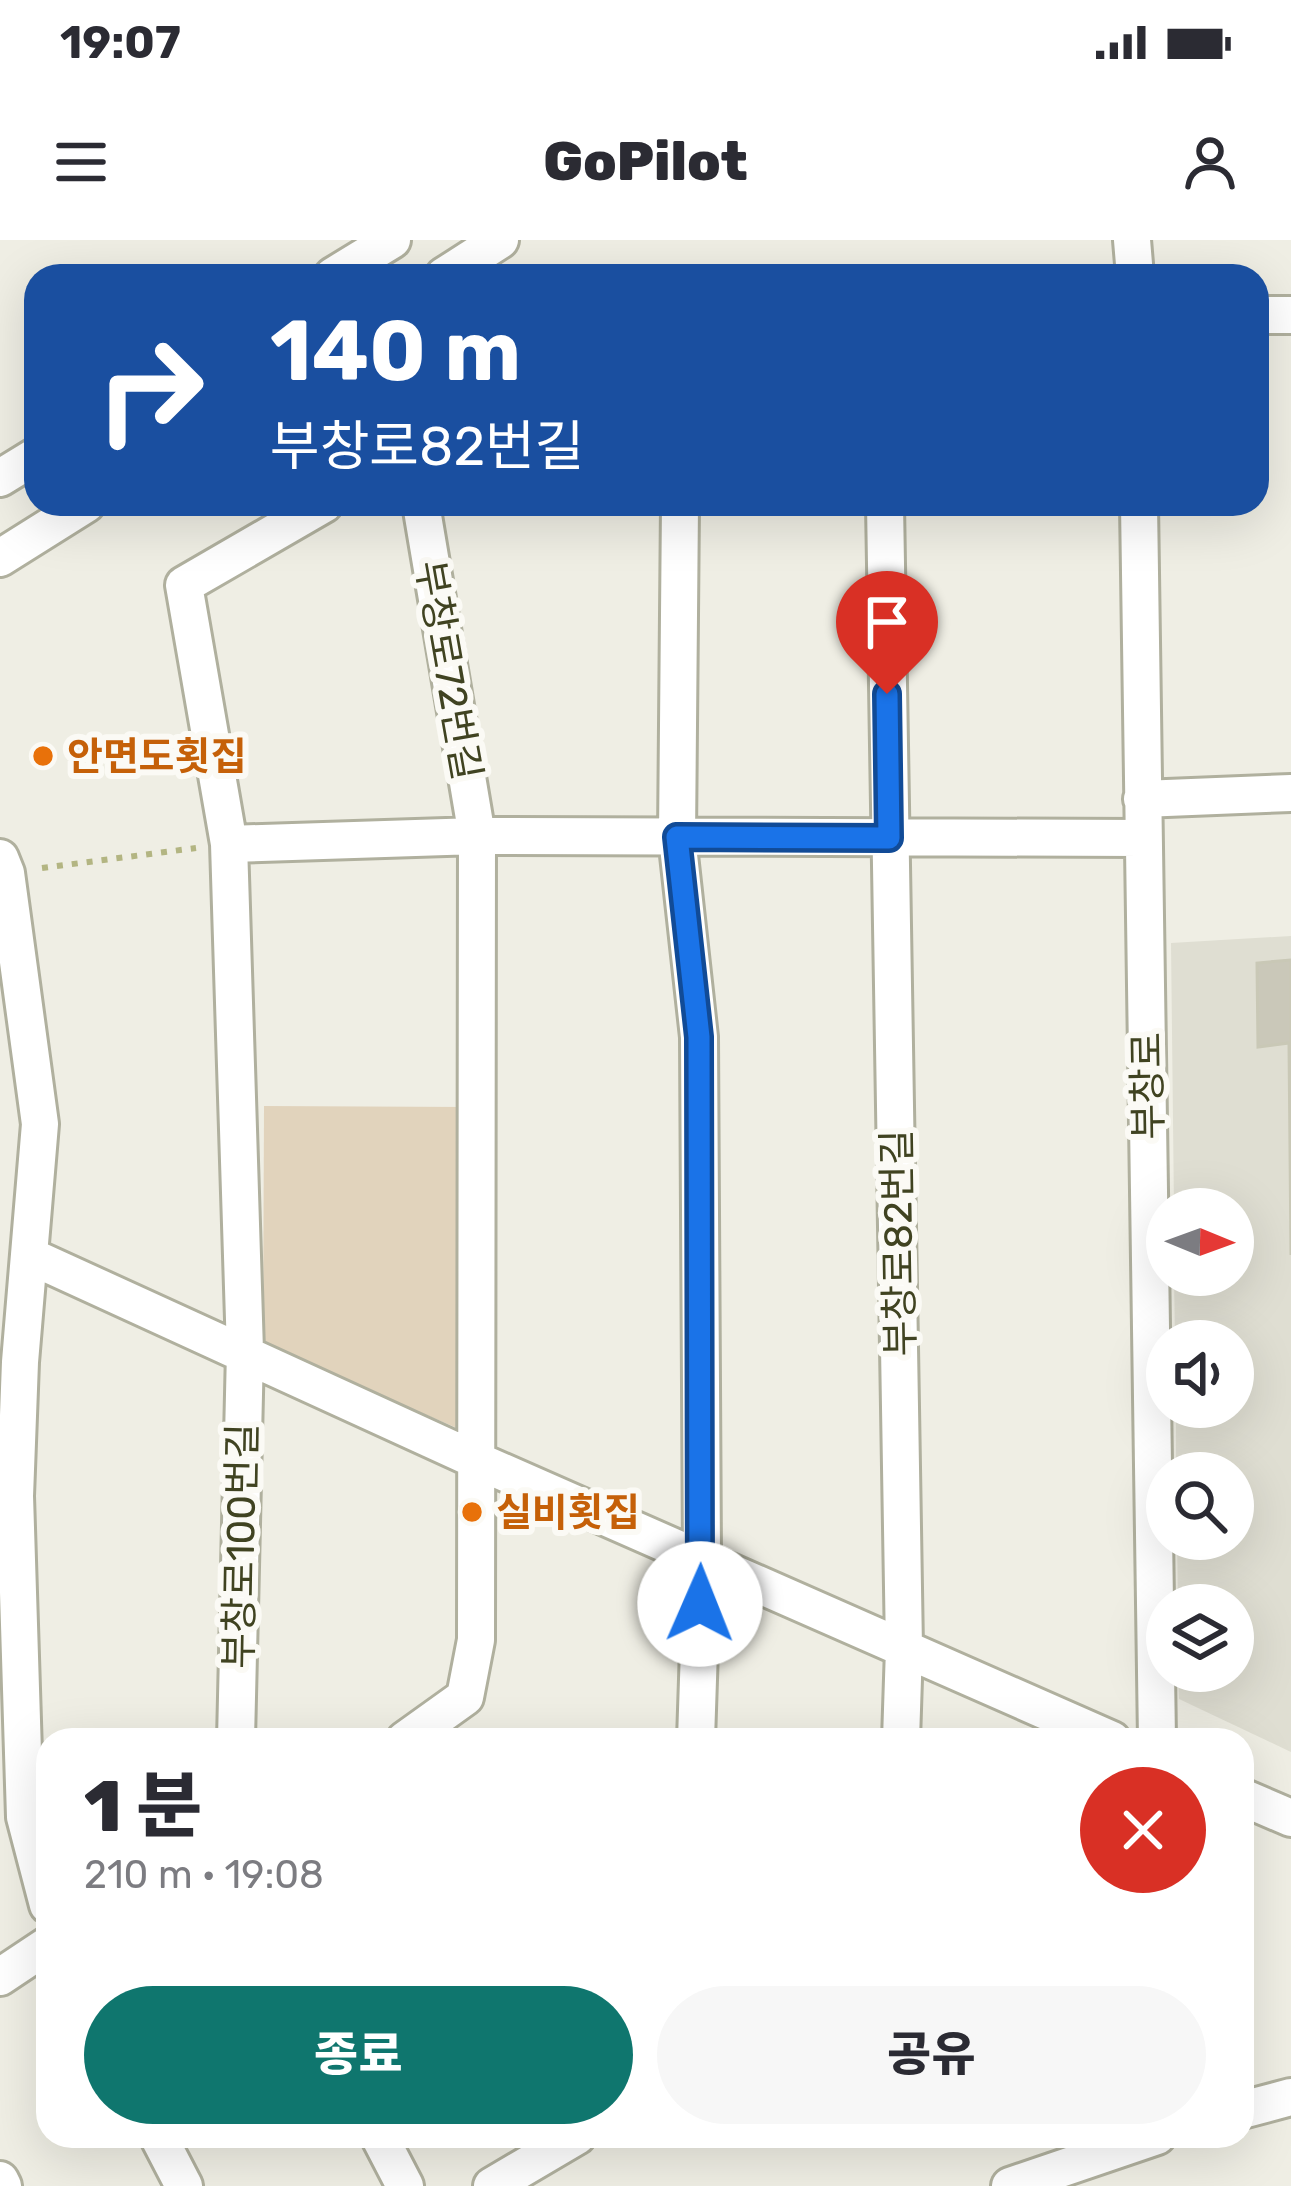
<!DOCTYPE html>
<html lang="ko">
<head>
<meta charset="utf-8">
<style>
	:root { --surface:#fff; --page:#f7f7f7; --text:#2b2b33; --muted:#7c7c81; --accent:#0f766e }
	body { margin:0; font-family:Rubik,"Noto Sans KR",sans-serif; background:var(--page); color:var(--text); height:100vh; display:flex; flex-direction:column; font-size:45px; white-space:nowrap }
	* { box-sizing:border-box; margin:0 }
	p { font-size:39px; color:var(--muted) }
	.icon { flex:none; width:66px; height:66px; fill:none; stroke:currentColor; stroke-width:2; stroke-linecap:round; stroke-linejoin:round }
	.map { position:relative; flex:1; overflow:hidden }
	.sheet { position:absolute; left:36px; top:1488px; width:1218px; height:420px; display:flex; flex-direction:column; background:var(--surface); border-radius:36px; box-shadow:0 12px 48px #0002 }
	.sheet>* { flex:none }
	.top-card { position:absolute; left:24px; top:24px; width:1245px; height:252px; border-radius:36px; box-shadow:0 12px 48px #0002; background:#1a4fa0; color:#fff; overflow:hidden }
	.needle { width:78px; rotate:91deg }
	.fabs { position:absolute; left:1146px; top:948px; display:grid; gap:24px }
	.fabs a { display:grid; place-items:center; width:108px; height:108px; border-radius:50%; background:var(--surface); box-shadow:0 12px 48px #0002; font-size:60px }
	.pin { position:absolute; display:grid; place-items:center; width:102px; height:102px; color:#fff; margin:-123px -51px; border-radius:50% 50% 50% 0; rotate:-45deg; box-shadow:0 0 12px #0007 }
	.pin .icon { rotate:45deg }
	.me { position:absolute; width:132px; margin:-66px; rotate:1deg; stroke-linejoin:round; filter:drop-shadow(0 0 9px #0008) }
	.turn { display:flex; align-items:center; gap:42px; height:252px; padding:0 48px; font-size:54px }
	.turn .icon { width:156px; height:156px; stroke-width:2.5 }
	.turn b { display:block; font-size:84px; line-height:102px }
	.round { display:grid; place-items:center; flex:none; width:126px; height:126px; border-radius:63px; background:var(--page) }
	.overview { display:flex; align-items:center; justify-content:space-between; height:204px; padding:0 48px }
	h1 { font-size:72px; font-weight:800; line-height:90px }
	.button { display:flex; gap:24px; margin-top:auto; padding:24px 48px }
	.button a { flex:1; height:138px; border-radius:72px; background:var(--accent); color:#fff; font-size:48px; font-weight:800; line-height:138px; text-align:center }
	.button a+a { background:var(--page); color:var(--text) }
	.status { display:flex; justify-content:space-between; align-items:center; height:84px; padding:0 60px; background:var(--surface); direction:ltr }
	.status svg { height:33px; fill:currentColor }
	header { display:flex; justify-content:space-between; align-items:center; height:156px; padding:0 48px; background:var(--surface); font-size:54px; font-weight:800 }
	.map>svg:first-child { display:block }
	.built { fill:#dfded2 }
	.green { fill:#e1d3bc }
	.building { fill:#cac8b9; stroke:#c9c8b6; stroke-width:3 }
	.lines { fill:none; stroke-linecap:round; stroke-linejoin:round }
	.minor-casing { stroke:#b0b09e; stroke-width:42 }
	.path { stroke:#b3b582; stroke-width:6; stroke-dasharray:6 9; stroke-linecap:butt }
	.minor { stroke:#fff; stroke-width:36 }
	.route-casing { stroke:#114b97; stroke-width:30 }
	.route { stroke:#1a73e8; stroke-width:21 }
	.food-dot { fill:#e8710a; stroke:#fbfaf5; stroke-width:4.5 }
	.labels { text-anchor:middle; stroke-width:12; stroke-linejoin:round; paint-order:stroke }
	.street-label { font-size:39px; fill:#404321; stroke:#fbfaf5 }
	.food-label { font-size:39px; font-weight:bold; fill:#c56008; stroke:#fbfaf5; text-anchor:start }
</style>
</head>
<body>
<div class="status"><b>19:07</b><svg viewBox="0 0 49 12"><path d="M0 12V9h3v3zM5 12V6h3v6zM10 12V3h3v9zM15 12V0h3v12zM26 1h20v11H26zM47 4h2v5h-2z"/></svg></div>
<header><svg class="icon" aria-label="menu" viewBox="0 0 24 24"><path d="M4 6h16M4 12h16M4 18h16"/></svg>GoPilot<svg class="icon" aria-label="person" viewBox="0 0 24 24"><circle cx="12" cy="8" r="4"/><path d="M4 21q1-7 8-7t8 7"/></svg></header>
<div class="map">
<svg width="1291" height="1946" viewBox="0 0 1291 1946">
	<rect width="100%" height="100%" fill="#efeee4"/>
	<path class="built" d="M 1291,696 L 1291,1512 L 1179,1459 L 1178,1431 L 1233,1431 L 1233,1365 L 1178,1365 L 1177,1299 L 1233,1299 L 1233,1233 L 1176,1233 L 1176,1167 L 1233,1167 L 1233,1101 L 1175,1101 L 1174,1035 L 1233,1035 L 1233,969 L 1174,969 L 1171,703 Z"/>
	<path class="green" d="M 264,866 L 467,867 L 464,1191 L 263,1105 Z"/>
	<path class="building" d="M 1291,720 L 1291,1015 L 1289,803 L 1258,807 L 1257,723 Z"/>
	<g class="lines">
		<defs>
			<path id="minor" d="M 1132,0 L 1135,36
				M 333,36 L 392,0
				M 444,36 L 500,0
				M 1257,75 L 1291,75
				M 0,238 L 36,216
				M 680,264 L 677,597 L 699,797 L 702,1318 L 696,1500
				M 885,264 L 904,1408 L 901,1500
				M 1139,264 L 1157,1500
				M 0,318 L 86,264
				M 1142,559 L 1291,553
				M 229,604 L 477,596 L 1142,598
				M 0,618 L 6,633 L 40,884 L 20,1122 L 15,1256 L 25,1577 L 48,1665
				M 30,1016 L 478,1221 L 1112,1500
				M 236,1500 L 245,1111 L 229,604 L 184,345 L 324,264
				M 405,1500 L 465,1457 L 476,1400 L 477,596 L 421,264
				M 1242,1557 L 1291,1578
				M 0,1737 L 48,1705
				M 1242,1870 L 1291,1857
				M 158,1896 L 184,1946
				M 379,1896 L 405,1946
				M 0,1940 L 3,1946
				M 492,1946 L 577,1896
				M 1010,1946 L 1157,1896"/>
		</defs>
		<use href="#minor" class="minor-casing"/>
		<path class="path" d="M 42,628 L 196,608"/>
		<use href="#minor" class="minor"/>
	</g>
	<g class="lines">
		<defs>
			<path id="route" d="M 700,1364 L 699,797 L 677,597 L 889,598 L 887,454"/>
		</defs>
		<use href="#route" class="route-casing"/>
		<use href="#route" class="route"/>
	</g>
	<g class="food-dot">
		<circle cx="43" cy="516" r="12"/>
		<circle cx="472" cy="1272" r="12"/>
	</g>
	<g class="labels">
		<g class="street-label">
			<text transform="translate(449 430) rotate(80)" y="14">부창로72번길</text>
			<text transform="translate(1147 846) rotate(-91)" y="14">부창로</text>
			<text transform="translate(898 1003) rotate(-91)" y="14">부창로82번길</text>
			<text transform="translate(240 1306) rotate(-89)" y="14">부창로100번길</text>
		</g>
		<g class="food-label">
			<text x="67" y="530">안면도횟집</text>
			<text x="496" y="1286">실비횟집</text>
		</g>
	</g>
</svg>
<div class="fabs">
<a><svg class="needle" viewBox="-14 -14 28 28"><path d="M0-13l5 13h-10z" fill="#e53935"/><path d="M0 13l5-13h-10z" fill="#7c7c81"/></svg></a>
<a><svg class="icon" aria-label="sound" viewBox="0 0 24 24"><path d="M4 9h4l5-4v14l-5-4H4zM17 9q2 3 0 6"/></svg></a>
<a><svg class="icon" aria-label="search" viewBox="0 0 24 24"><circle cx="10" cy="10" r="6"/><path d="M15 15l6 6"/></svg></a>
<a><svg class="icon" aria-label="layers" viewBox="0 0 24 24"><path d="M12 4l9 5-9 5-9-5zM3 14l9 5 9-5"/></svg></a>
</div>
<div class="pin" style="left:887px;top:454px;background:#d93025"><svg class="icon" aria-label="arrive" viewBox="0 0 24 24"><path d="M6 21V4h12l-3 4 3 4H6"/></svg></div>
<svg class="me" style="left:700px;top:1364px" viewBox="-20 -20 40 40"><circle r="19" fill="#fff"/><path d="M0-13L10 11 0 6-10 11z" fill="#1a73e8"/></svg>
<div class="top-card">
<div class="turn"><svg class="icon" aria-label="right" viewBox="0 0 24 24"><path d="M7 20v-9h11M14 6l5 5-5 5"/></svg><div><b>140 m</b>부창로82번길</div></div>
</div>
<section class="sheet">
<div class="overview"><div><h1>1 분</h1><p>210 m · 19:08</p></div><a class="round" style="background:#d93025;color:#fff"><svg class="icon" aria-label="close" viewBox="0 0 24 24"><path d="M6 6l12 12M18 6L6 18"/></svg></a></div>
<div class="button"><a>종료</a><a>공유</a></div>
</section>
</div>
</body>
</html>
